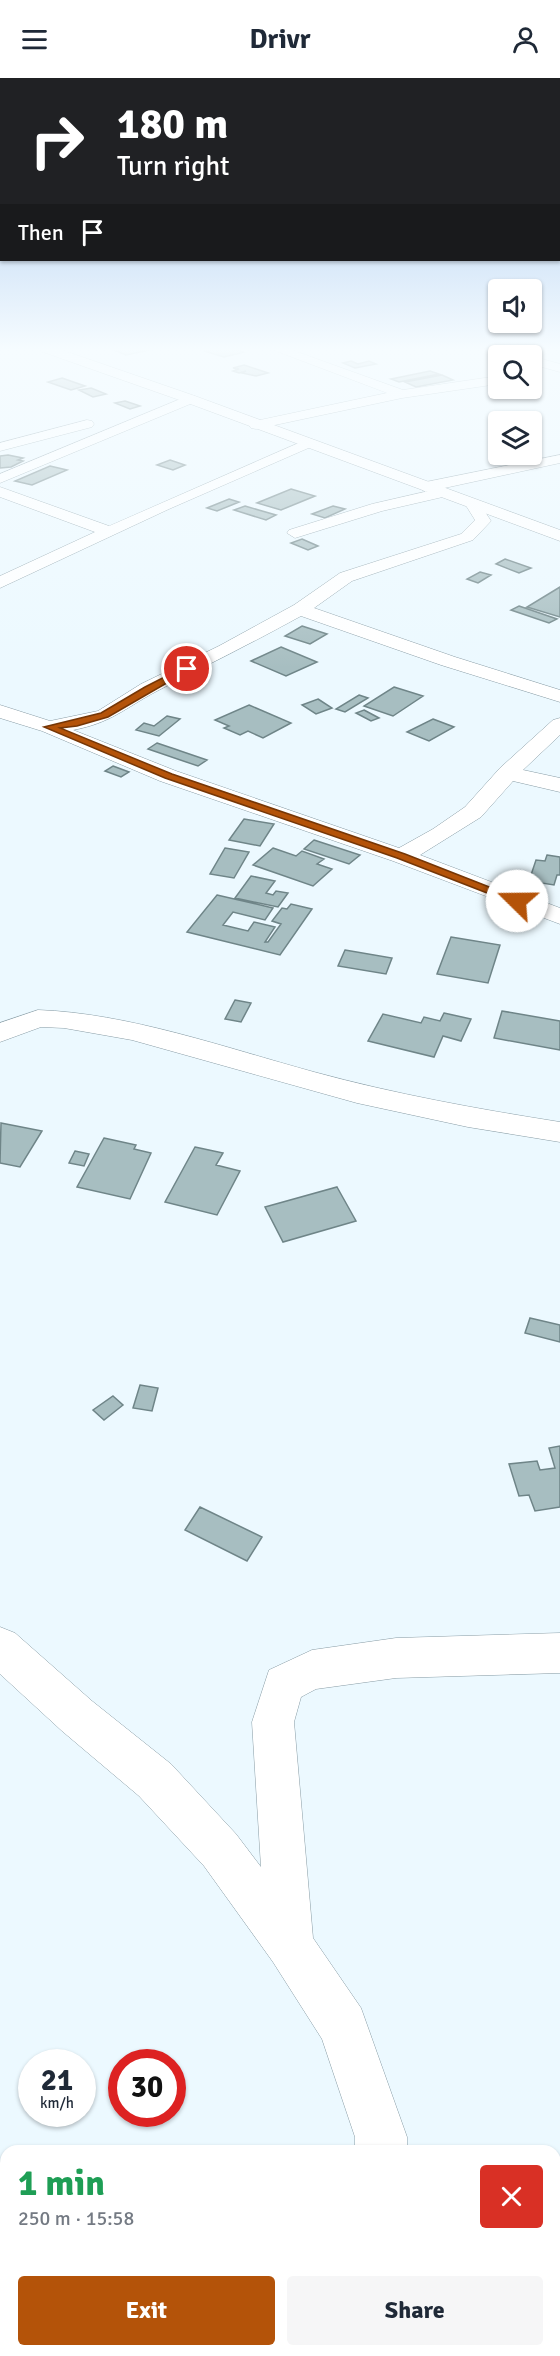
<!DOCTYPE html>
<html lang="en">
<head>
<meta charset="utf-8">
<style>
	:root { --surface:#fff; --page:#f6f6f7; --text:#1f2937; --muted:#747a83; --accent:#b45309 }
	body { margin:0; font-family:Signika,sans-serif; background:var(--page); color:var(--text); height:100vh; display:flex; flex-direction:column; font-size:22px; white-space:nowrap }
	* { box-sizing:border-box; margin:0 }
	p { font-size:20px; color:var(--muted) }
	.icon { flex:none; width:33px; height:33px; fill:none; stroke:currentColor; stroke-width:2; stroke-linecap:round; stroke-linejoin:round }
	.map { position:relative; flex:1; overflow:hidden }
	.sheet { position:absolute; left:0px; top:2067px; width:561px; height:212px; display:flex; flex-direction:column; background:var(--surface); border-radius:18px 18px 0 0; box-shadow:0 2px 4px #0004 }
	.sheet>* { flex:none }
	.guide { position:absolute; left:0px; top:0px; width:561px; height:183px; box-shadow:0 2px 4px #0004; background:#202124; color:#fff; overflow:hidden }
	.buttons { position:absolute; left:488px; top:201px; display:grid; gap:12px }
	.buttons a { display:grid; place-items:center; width:54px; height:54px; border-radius:6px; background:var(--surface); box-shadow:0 2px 4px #0004; font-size:30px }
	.speed { position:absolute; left:18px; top:1971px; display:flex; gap:12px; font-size:30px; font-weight:700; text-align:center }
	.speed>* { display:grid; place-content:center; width:78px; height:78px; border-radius:50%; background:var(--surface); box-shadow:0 2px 4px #0004; line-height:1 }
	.speed small { font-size:15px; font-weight:400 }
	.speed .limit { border:9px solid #d22; background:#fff; color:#111 }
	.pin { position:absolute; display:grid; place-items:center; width:51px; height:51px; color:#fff; margin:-26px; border:3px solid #fff; border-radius:50%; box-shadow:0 2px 6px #0007 }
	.me { position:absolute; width:66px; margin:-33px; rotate:292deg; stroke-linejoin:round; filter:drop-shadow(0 0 4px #0008) }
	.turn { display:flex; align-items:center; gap:21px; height:126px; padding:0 18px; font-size:27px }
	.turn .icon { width:78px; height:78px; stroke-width:2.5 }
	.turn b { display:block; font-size:42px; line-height:51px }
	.then { display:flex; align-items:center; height:57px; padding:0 18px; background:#0003; gap:12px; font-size:22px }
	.round { display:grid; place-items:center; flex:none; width:63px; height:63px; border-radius:6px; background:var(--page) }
	.headline { display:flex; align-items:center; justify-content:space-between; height:102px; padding:0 18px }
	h1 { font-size:36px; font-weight:800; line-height:45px; color:#1e9e55 }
	.cta { display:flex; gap:12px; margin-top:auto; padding:12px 18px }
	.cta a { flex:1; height:69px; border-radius:6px; background:var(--accent); color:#fff; font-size:24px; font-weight:800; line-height:69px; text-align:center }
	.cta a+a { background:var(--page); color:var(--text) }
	header { display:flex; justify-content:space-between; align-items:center; height:78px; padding:0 18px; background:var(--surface); font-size:27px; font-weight:800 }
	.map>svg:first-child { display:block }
	.building { fill:#a7bec1; stroke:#6f8588; stroke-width:1.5 }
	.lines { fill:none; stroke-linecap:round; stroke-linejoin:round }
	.street-casing { stroke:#889ca5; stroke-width:1 }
	.highway-casing { stroke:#889ca5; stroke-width:1 }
	.street { fill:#fff; fill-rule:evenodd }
	.highway { fill:#fff; fill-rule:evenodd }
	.route { fill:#b45309; stroke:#753606; stroke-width:1.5 }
</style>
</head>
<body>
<header><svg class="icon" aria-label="menu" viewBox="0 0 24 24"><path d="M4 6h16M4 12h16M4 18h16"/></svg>Drivr<svg class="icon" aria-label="person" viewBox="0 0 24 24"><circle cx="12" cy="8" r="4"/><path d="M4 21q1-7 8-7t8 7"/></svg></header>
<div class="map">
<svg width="560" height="2278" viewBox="0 0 560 2278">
	<rect width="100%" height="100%" fill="#ecf9ff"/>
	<path class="building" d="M 125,271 L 146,271 L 149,272 L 126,277 L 116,273 Z
		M 209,271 L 236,271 L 244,274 L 224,279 L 204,273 Z
		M 351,283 L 358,286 L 369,283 L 376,286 L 355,290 L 343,285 Z
		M 244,287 L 268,295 L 256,298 L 242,295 L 246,293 L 239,295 L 233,293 L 239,291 L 233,290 Z
		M 430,293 L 439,296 L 399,304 L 391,301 Z
		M 442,297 L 453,302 L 416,309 L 405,304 Z
		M 62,300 L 85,308 L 71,312 L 48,304 Z
		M 91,310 L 106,316 L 93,319 L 79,312 Z
		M 125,323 L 140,328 L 130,331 L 115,325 Z
		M 8,377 L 23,380 L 18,382 L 23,383 L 11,389 L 0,390 L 0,378 Z
		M 170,382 L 185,387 L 173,392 L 157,387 Z
		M 50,388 L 67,392 L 32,407 L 15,403 Z
		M 291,411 L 315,418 L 281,432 L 257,425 Z
		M 229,421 L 239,424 L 217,433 L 207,430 Z
		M 245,428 L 276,437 L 266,442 L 234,432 Z
		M 333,428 L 345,431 L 325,440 L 312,436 Z
		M 302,461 L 318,468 L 308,472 L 291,465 Z
		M 505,481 L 531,490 L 519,495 L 496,486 Z
		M 480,494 L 491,497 L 478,505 L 467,501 Z
		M 560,509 L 560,539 L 527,529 Z
		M 519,528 L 557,541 L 549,545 L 511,532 Z
		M 302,548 L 327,556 L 310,566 L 285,558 Z
		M 281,569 L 317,584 L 286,598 L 251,583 Z
		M 394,609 L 423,618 L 393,638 L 364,628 Z
		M 359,617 L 368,620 L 345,634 L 336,631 Z
		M 318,621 L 332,630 L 316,636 L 302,627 Z
		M 249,627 L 291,645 L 263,660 L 248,653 L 240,657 L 224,650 L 229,648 L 215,642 Z
		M 364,632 L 379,640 L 371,643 L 356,635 Z
		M 167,638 L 180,641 L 159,658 L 136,652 L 144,645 L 154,648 Z
		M 433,641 L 454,649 L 429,663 L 407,654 Z
		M 157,665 L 207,682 L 198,688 L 148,671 Z
		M 113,688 L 129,694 L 121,699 L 105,693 Z
		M 244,741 L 274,746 L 260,768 L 229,762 Z
		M 314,762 L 360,777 L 349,786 L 304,771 Z
		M 225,770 L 249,774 L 234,800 L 210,796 Z
		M 273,770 L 296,778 L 302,773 L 324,781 L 317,786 L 332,791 L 313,808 L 253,787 Z
		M 547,777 L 560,779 L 560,797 L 557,797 L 554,807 L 529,803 L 536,782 L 545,783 Z
		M 251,798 L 275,803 L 266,815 L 273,817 L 276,813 L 288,815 L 278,829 L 235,820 Z
		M 217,817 L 273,830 L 265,842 L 233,834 L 223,847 L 248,853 L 254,844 L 275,849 L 265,864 L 268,864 L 281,846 L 272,843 L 282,830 L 287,831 L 291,826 L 312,831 L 280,877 L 187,854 Z
		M 451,859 L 500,867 L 488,905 L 437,896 Z
		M 345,872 L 392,880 L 386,896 L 338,888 Z
		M 235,922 L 251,925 L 241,944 L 225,941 Z
		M 502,933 L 560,943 L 560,972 L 494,960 Z
		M 444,935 L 471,941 L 461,963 L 443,958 L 434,979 L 368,963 L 383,936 L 421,945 L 424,939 L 440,943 Z
		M 1,1045 L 42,1053 L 20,1089 L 0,1085 Z
		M 104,1060 L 136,1067 L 134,1071 L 151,1075 L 130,1121 L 77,1109 Z
		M 195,1069 L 223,1075 L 216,1087 L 240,1093 L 217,1137 L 165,1124 Z
		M 75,1073 L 89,1076 L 84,1088 L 69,1085 Z
		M 337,1109 L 356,1143 L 283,1164 L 265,1129 Z
		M 530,1240 L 560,1247 L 560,1264 L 525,1255 Z
		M 140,1307 L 158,1310 L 152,1333 L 133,1330 Z
		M 113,1318 L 123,1327 L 104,1342 L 93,1332 Z
		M 560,1368 L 560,1429 L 535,1433 L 529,1417 L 519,1418 L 509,1386 L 537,1383 L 540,1392 L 555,1390 L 549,1370 Z
		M 200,1429 L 262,1459 L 247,1483 L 185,1452 Z"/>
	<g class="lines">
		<defs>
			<path id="street" d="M 271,271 L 289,271 L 403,312 L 498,298 L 498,306 L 402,320 L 256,351 L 251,350 L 249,347 L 251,344 L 387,315 Z
				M 487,271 L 506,271 L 521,278 L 501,278 Z
				M 531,278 L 560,286 L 560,294 L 531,286 Z
				M 190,317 L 195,318 L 197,321 L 195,324 L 0,405 L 0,396 Z
				M 87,342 L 92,343 L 94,346 L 92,349 L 0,373 L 0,365 Z
				M 308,361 L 315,365 L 313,368 L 169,431 L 0,510 L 0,498 L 95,454 L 0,419 L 0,409 L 109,448 Z
				M 560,377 L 560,385 L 426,414 L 418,409 L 426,404 Z
				M 442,410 L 447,412 L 450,415 L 447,418 L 382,433 L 295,460 L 287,455 L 289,452 L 372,426 Z
				M 473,421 L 478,423 L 491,443 L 473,462 L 352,503 L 314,530 L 455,579 L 560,612 L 560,624 L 441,587 L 301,538 C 254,564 205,588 157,613 C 125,630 111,645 73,652 L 176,693 L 399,770 L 433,751 L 465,729 L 500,690 L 553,642 L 560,640 L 560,657 L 523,692 L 560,700 L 560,714 L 513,703 L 481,739 L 420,777 L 560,830 L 560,846 L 393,783 L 160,703 L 42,653 L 0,640 L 0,627 L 50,643 L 98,633 L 141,606 L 219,568 L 294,527 L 340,495 L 461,456 L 475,442 L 465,426 Z
				M 38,932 C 128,935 226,970 314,994 C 395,1016 477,1031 560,1044 L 560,1064 L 468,1049 L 357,1025 L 132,962 L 64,950 L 41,949 L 0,964 L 0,945 Z
				M 0,1549 L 15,1555 L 92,1623 L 171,1686 L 236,1756 L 261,1789 L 252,1644 L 269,1592 L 312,1572 L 396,1560 L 560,1555 L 560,1595 L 396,1600 L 316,1611 L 301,1619 L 294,1644 L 313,1860 L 361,1930 L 407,2059 L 407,2073 L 355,2073 L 355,2059 L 322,1961 L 273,1884 L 204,1788 L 139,1718 L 62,1653 L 0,1596 Z
				M 313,2272 L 370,2272 L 369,2278 L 311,2278 Z"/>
			<path id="highway" d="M 41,271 L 59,271 L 195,318 L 560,452 L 560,463 L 185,324 L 43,274 Z"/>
		</defs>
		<use href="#street" class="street-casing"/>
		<use href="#highway" class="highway-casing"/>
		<use href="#street" class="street"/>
		<use href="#highway" class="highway"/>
	</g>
	<linearGradient id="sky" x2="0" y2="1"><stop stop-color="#9bc0ed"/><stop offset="0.46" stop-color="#f6fcff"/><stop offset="1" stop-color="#f6fcff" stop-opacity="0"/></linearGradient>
	<rect width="560" height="590" fill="url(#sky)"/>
	<path class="route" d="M 184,589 L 191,591 L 108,639 L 77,648 L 60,650 L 172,696 L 405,776 L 520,821 L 520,825 L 513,825 L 397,780 L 165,700 L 44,649 L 101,635 L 145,609 Z"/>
</svg>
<div class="buttons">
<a><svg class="icon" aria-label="sound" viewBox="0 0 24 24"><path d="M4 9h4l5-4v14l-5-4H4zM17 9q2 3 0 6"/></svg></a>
<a><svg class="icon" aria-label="search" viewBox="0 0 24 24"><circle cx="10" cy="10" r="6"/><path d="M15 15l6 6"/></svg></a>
<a><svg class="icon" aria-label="layers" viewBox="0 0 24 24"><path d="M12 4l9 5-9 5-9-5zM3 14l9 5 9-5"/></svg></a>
</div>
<div class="speed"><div>21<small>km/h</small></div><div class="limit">30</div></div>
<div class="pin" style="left:187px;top:591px;background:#d93025"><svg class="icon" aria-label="arrive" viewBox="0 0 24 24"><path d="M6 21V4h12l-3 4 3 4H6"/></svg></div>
<svg class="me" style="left:517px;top:823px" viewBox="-20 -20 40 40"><circle r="19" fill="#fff"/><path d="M0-13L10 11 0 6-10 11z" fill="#b45309"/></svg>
<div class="guide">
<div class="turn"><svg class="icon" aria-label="right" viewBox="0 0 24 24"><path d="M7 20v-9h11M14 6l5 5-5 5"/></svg><div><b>180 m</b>Turn right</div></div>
<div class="then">Then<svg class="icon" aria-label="arrive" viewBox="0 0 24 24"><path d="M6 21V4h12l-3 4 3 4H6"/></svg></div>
</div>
<section class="sheet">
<div class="headline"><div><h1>1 min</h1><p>250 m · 15:58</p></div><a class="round" style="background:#d93025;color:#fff"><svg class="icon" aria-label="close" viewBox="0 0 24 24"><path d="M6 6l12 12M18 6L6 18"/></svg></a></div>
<div class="cta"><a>Exit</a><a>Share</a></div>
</section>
</div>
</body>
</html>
